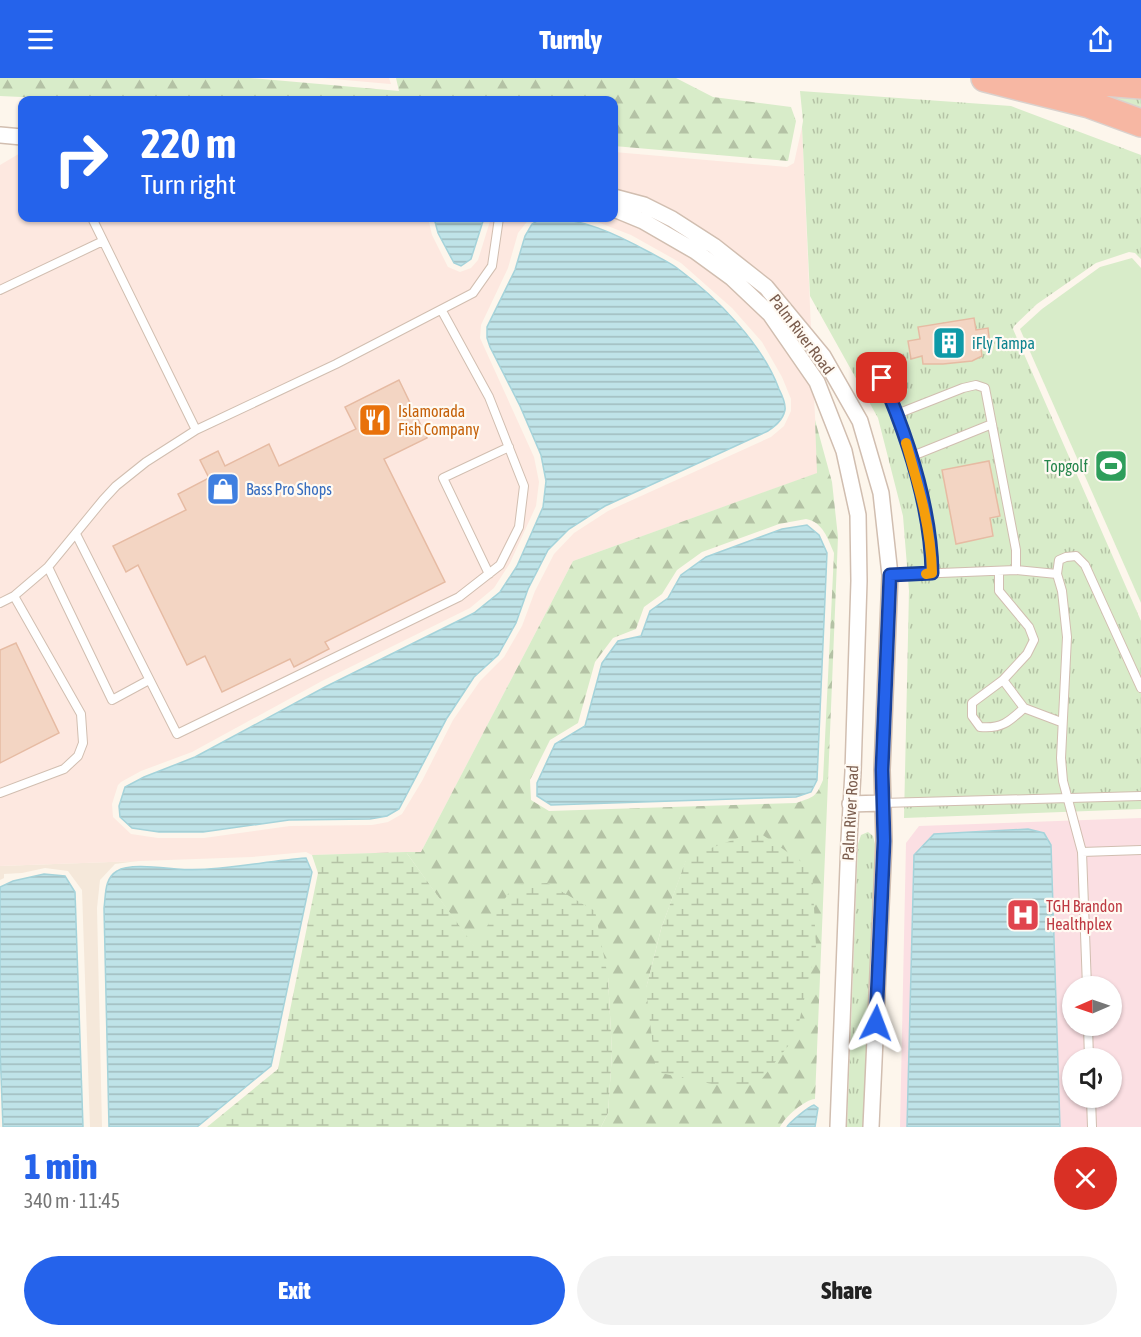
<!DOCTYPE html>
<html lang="en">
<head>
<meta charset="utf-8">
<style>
	:root { --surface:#fff; --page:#f2f2f2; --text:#222; --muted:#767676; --accent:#2563eb }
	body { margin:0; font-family:"Asap Condensed",sans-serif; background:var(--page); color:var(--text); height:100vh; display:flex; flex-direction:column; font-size:22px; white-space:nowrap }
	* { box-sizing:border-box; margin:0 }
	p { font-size:20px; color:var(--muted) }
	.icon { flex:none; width:33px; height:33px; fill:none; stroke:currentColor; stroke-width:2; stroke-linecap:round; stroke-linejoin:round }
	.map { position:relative; height:1049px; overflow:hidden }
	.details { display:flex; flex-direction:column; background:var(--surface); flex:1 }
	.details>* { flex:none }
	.top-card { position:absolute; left:18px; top:18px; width:600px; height:126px; border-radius:12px; box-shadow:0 2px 4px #0004; background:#2563eb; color:#fff; overflow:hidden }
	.needle { width:39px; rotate:268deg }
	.controls { position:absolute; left:1062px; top:898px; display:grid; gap:12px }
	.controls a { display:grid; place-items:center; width:60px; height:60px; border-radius:50%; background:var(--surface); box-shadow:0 2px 4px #0004; font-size:30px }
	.pin { position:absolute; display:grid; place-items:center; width:51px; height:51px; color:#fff; margin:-26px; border-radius:12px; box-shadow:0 3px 9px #0006 }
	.me { position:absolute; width:66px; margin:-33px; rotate:3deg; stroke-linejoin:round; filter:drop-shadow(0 0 4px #0008) }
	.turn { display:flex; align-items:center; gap:21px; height:126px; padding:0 24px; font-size:27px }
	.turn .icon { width:78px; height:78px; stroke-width:2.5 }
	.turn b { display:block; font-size:42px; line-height:51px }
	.round { display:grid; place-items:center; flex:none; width:63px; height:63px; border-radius:32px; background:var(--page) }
	.overview { display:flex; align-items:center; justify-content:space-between; height:102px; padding:0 24px }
	h1 { font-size:36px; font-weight:800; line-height:45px; color:var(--accent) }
	.cta { display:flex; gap:12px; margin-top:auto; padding:12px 24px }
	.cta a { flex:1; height:69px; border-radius:36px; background:var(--accent); color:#fff; font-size:24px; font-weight:800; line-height:69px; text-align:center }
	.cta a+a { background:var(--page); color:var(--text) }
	header { display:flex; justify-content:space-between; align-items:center; height:78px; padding:0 24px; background:var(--accent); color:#fff; font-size:27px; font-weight:800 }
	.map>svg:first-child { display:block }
	.residential { fill:#f5e8da }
	.commercial { fill:#fde8e0 }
	.medical { fill:#fbdfe3; fill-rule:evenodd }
	.grass { fill:url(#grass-tufts) }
	.forest { fill:url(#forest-firs); fill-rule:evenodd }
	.wetland { fill:url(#wetland-marsh) }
	.pitch { fill:#d8ecc9 }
	.water { fill:url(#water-rules); stroke:#a5d3da; stroke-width:1.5 }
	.building { fill:#f3d5c3; stroke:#e6bba3; stroke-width:1.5 }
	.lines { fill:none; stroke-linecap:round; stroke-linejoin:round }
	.lane-casing { stroke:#d1beb0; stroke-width:10 }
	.street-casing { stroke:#d1beb0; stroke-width:18 }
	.highway-casing { stroke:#dad1cd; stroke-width:30 }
	.lane { stroke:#fff; stroke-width:8 }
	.street { stroke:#fff; stroke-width:15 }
	.highway { stroke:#f7b7a3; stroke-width:27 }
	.route-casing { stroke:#184099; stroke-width:15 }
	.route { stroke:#2563eb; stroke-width:10 }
	.slow { stroke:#f59e0b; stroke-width:10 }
	.labels { text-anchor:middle; stroke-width:4.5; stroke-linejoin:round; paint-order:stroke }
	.street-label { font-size:16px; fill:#7a5c4d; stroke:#fffaf3 }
	.culture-label { font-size:16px; fill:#0d838f; stroke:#fffaf3; text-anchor:start }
	.food-label { font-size:16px; fill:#c56008; stroke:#fffaf3; text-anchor:start }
	.leisure-label { font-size:16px; fill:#27864d; stroke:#fffaf3; text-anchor:end }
	.shop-label { font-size:16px; fill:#366cbe; stroke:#fffaf3; text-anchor:start }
	.health-label { font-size:16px; fill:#be3a42; stroke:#fffaf3; text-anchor:start }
</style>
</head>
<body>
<header><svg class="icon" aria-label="menu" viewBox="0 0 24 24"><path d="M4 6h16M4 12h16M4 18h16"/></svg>Turnly<svg class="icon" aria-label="share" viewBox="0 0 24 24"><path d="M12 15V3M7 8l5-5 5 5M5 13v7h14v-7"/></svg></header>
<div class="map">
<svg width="1141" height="1049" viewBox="0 0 1141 1049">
	<defs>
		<pattern id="grass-tufts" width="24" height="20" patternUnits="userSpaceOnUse" patternTransform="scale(1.5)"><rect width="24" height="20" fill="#d8ecc9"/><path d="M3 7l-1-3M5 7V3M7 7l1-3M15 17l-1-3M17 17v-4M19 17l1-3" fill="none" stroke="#b4c2a5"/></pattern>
		<pattern id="forest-firs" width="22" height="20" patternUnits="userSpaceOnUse" patternTransform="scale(1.5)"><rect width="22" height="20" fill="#d8ecc9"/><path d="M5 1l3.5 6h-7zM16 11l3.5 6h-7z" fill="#b4c2a5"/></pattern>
		<pattern id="wetland-marsh" width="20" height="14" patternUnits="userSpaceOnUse" patternTransform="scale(1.5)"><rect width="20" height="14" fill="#d8ecc9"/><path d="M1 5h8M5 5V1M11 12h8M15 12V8" fill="none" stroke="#b4c2a5"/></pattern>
		<pattern id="water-rules" width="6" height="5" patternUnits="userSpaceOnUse" patternTransform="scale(1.5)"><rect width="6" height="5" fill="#bfe3e8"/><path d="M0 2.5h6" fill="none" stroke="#a0bbbe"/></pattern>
	</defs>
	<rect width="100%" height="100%" fill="#fdf6ec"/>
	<path class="residential" d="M 138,783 L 115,786 L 100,802 L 97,830 L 102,1049 L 90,1049 L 82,812 L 68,793 L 45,790 L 22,795 L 4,796 L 4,800 L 0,802 L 0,788 Z"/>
	<path class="commercial" d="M 322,0 L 389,0 L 391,6 L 390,6 Z
		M 802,49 L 811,251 L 772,204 L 720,163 L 676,134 L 647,121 L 614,111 L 614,74 L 787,89 L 794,85 Z
		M 22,74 L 22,140 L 428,140 L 432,157 L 448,189 L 460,194 L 471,190 L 478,182 L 491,140 L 530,140 L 518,155 L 508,190 L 481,247 L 480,260 L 534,379 L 539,404 L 536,428 L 510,485 L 494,510 L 470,530 L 322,603 L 192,674 L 141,693 L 121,704 L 118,707 L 112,726 L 113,739 L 131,756 L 158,760 L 204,760 L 290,748 L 372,747 L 388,744 L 402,736 L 422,703 L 453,642 L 480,603 L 504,579 L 522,548 L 535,513 L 554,476 L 574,455 L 608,433 L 771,359 L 784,348 L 791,333 L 791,321 L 782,299 L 762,264 L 732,230 L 681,185 L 631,157 L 587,140 L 614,139 L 639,150 L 690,179 L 726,205 L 764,240 L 810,307 L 814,319 L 818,395 L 573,483 L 421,774 L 312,777 L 306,774 L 252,779 L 0,788 L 0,87 Z"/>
	<path class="medical" d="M 1141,740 L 1141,1049 L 900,1049 L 906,765 L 919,748 ZM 1072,909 L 1112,909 L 1112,948 L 1072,948 ZM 1072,981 L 1112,981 L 1112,1020 L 1072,1020 Z"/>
	<path class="grass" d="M 1081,9 L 1141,15 L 1141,39 Z
		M 800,13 L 1011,28 L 1141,77 L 1141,181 L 1135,175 L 1129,174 L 1096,185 L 1037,226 L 1014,248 L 1013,251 L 1141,543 L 1141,731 L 904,740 L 909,513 L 903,438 L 878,340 L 810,218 L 802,49 L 803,43 Z
		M 868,754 L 873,758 L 875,766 L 864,1049 L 847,1049 L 858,766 L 861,757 Z"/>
	<path class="forest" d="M 0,0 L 250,0 L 399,13 L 396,0 L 676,0 L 713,19 L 791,29 L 796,43 L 788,83 L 614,68 L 614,22 L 86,22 L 0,18 Z
		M 815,342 L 832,404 L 838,459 L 815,1021 C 804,1022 785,1039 780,1049 L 601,1049 L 608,1035 L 612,975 L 608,899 L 474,869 L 406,774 L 421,774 L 573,483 L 817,395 ZM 806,441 C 823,444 828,461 834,475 L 823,702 C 816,719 814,719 796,725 L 549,733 L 531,722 L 530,702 L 550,662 L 578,645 L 595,584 L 613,560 L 636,551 L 644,529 L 662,516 L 677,492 L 702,474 L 779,446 ZM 687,780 L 646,911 L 661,851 Z"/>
	<path class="wetland" d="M 757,753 L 812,791 L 816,868 L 796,958 L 757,1007 L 721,1008 L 656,994 L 646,911 L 661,851 L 687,779 Z
		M 406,774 L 474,868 L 514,807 L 547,805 L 595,833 L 608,899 L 612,975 L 608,1035 L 601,1049 L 207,1049 L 278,991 L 318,795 L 312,777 Z"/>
	<path class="pitch" d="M 1132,180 L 1141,190 L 1141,525 L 1020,251 L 1042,231 L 1100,189 Z"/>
	<path class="water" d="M 434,140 L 484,140 L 471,181 L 461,188 L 454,185 L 438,155 Z
		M 542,140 C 581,139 616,156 649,174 C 658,179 669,184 677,190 C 716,219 762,265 779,311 C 782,317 786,325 785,332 C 783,342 775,348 768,353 L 605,428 L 569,451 L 548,472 L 528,511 L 516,545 L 498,577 L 474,599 L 447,640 L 399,731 L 387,738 L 370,741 L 289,742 L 203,754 L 159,754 L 132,750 L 120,739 L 119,728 L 125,709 L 144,699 L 195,679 L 325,609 L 474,535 L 500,514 L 517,488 L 543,429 L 546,403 L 541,377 L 520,328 L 490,269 L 487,260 L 487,249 L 515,192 L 525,158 L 532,146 Z
		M 807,447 L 819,457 L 827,475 L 817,702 L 811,714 L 796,719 L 551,727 L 537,718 L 537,705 L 555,666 L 585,648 L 602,585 L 618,563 L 641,558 L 650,533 L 668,520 L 681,497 L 706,479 L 782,451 Z
		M 1028,751 L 1044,755 L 1051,767 L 1060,1049 L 907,1049 L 914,777 L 934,756 Z
		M 306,780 L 312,794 L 271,988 L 197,1049 L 109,1049 L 104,830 C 106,816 104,801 117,793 C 129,785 163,790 177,791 C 220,794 263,783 306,780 Z
		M 44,796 L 65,798 L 75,814 L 83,1049 L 3,1049 L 0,971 L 0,809 L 13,803 Z
		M 814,1027 L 818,1030 L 815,1049 L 787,1049 C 789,1045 809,1028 814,1027 Z"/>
	<path class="building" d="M 974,240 L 976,252 L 988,250 L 990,268 L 981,270 L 982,278 L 972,283 L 943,286 L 923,286 L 922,278 L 911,281 L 908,263 L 920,261 L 918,249 Z
		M 399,302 L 427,360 L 384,381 L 445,504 L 325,564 L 329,571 L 294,589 L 290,581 L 222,614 L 205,578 L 187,587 L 138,487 L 126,494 L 113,468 L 186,432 L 178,416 L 209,400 L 200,382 L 218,373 L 225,388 L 269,366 L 279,388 L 356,351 L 345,329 Z
		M 989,383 L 1000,438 L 990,440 L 993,458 L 956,466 L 942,392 Z
		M 16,565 L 59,655 L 0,685 L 0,572 Z"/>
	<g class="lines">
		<defs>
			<path id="lane" d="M 92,140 L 196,352
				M 0,212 L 103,163
				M 882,300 C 908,361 931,429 932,495
				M 897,336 L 963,310 L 976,307 L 985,310 L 1016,472 L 1016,492
				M 910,379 L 992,346
				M 76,456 L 177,656 L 459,519 L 500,487 L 519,449 L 524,408 L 489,319 L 442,233
				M 48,489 L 112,622 L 149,602
				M 999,493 L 999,513 L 1029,549 L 1034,562 L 1027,576 L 1003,602 L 1024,630 L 1061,644
				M 489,496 L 443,400 L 509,369
				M 890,497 L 1016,492 L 1057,496
				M 0,525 L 14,518 L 48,489 L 103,422 L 116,408 L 146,384 L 196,352 L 336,286 L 473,215 L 492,188 L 499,140
				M 1003,602 L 972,625 L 972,638 L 980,649 C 1001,651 1009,644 1024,630
				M 0,715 L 64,691 L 78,678 L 83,665 L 81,636 L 14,518
				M 882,725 L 1141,718
				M 1082,774 L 1141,772
				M 1087,909 L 1082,774 L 1063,703 L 1061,680 L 1067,559 L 1062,513 L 1057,496 L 1059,482 L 1066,479 L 1076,478 L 1085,487 L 1141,610
				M 1088,948 L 1089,981
				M 1091,1020 L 1092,1049"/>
			<path id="street" d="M 0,57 L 22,59
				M 614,119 L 644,127 L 672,141 L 714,168 L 766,209 L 823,278 L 860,343 L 881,415 L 890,497 L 882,692 L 884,763 L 871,1049
				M 614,131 L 643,143 L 695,173 L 732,200 L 770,236 L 817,304 L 844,373 L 858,437 L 859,503 L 853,694 L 849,762 L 838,1049
				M 850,726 L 882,725"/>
			<path id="highway" d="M 985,0 L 1089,26 L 1141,45
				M 1053,0 L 1141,7"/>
		</defs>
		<use href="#lane" class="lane-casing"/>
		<use href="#street" class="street-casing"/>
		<use href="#highway" class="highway-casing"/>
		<use href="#lane" class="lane"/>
		<use href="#street" class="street"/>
		<use href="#highway" class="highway"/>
	</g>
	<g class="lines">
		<defs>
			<path id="route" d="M 876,945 L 884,763 L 882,692 L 890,497 L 932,495 C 931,430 908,360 882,300"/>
		</defs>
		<use href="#route" class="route-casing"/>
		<use href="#route" class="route"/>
		<path class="slow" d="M 906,365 C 919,410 931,449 932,495 L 926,496"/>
	</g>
	<defs>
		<symbol id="building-square" viewBox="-11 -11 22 22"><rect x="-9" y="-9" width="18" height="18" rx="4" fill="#0f9aa8" stroke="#fffaf3"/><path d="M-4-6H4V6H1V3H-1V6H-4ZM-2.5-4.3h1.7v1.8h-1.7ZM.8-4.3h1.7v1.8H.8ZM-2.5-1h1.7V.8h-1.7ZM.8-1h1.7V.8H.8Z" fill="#fff"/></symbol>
		<symbol id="restaurant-square" viewBox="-11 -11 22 22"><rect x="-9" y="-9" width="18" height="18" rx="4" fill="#e8710a" stroke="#fffaf3"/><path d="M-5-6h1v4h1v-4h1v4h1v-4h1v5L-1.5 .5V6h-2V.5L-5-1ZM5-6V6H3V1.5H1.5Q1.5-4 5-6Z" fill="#fff"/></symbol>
		<symbol id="stadium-square" viewBox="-11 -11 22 22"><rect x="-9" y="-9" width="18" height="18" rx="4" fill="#2e9e5b" stroke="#fffaf3"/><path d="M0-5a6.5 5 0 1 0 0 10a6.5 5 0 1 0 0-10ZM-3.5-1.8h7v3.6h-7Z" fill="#fff"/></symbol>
		<symbol id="shop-square" viewBox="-11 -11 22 22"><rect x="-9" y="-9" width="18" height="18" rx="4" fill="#3f7fe0" stroke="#fffaf3"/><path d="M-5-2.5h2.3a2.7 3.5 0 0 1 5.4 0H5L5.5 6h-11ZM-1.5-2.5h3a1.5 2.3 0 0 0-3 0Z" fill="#fff"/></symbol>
		<symbol id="hospital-square" viewBox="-11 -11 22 22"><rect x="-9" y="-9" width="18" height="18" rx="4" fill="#e0444e" stroke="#fffaf3"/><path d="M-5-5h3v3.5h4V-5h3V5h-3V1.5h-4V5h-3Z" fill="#fff"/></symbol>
	</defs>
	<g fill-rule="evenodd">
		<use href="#building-square" x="930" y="246" width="38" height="38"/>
		<use href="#restaurant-square" x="356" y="323" width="38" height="38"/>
		<use href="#stadium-square" x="1092" y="369" width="38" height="38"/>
		<use href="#shop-square" x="204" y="392" width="38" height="38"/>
		<use href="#hospital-square" x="1004" y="818" width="38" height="38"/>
	</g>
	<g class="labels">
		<g class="street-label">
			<text transform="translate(802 256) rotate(53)" y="6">Palm River Road</text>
			<text transform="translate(850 735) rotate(-87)" y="6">Palm River Road</text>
		</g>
		<g class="culture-label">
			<text x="972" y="271">iFly Tampa</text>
		</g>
		<g class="food-label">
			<text x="398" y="339">Islamorada<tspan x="398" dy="18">Fish Company</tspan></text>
		</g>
		<g class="leisure-label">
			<text x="1088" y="394">Topgolf</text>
		</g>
		<g class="shop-label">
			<text x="246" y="417">Bass Pro Shops</text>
		</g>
		<g class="health-label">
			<text x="1046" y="834">TGH Brandon<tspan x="1046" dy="18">Healthplex</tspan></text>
		</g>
	</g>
</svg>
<div class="controls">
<a><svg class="needle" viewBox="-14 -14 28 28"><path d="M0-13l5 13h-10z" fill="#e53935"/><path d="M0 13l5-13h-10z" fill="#767676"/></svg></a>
<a><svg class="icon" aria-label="sound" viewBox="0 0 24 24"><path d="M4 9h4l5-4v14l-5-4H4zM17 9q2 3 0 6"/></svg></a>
</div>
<div class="pin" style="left:882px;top:300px;background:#d93025"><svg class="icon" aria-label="arrive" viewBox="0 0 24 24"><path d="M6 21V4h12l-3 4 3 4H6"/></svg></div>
<svg class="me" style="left:876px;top:945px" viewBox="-20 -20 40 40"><path d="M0-17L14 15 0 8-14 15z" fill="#2563eb" stroke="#fff" stroke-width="4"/></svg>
<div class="top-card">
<div class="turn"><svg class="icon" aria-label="right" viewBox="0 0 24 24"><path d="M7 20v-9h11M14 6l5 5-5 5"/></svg><div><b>220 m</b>Turn right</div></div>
</div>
</div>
<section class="details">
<div class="overview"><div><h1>1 min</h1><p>340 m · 11:45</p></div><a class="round" style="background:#d93025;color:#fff"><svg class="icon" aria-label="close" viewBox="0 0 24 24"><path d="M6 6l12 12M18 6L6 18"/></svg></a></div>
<div class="cta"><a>Exit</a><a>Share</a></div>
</section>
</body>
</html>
